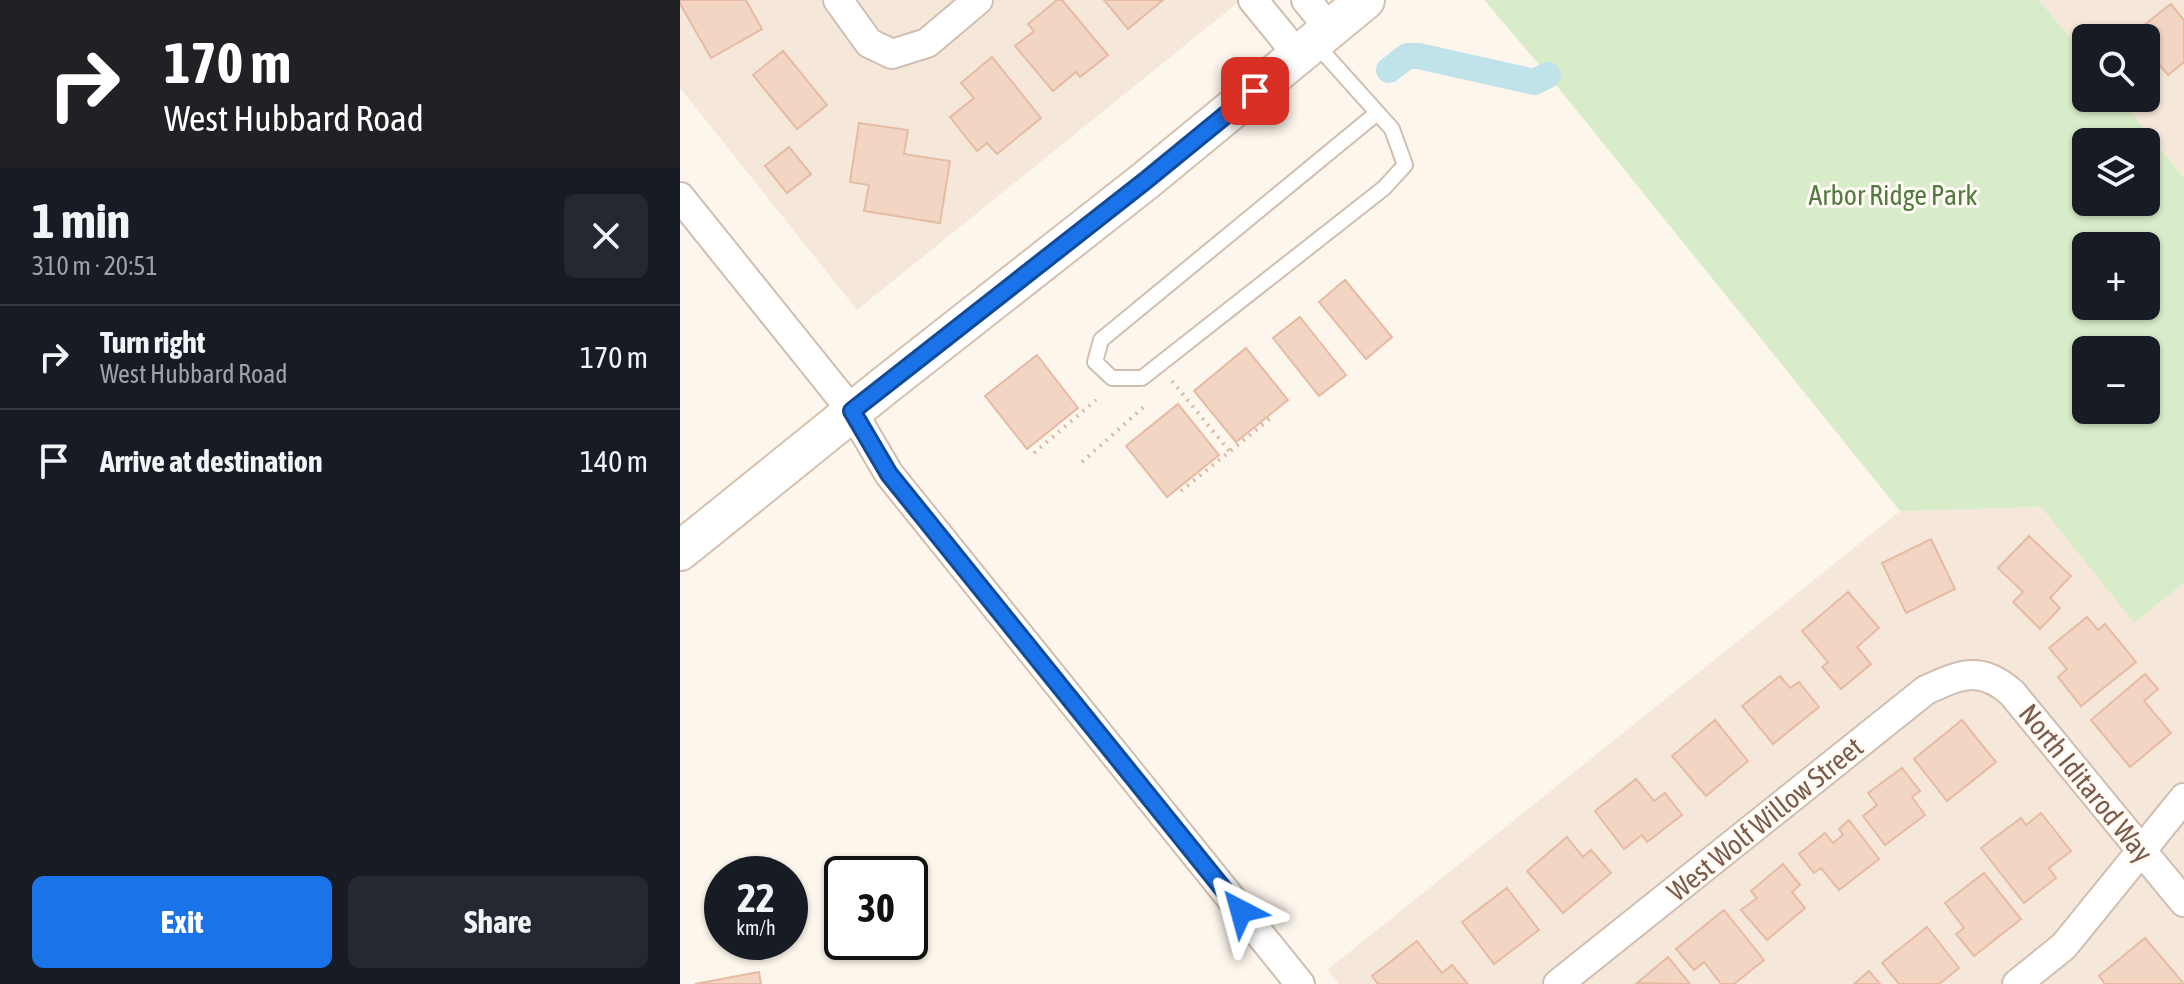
<!DOCTYPE html>
<html lang="en">
<head>
<meta charset="utf-8">
<style>
	:root { --surface:#171b24; --page:#242831; --text:#f1f3f6; --muted:#9ea1a6; --line:#363941; --accent:#1a73e8 }
	body { margin:0; font-family:"Asap Condensed",sans-serif; background:var(--page); color:var(--text); height:100vh; display:flex; flex-direction:column; font-size:30px; white-space:nowrap }
	* { box-sizing:border-box; margin:0 }
	p { font-size:26px; color:var(--muted) }
	.icon { flex:none; width:44px; height:44px; fill:none; stroke:currentColor; stroke-width:2; stroke-linecap:round; stroke-linejoin:round }
	.map { position:relative; flex:1; overflow:hidden }
	.panel { display:flex; flex-direction:column; background:var(--surface); width:680px }
	.panel>* { flex:none }
	.top-card { background:#202124; color:#fff; overflow:hidden }
	.tools { position:absolute; left:1392px; top:24px; display:grid; gap:16px }
	.tools a { display:grid; place-items:center; width:88px; height:88px; border-radius:12px; background:var(--surface); box-shadow:0 2px 6px #0004; font-size:40px }
	.speed { position:absolute; left:24px; top:856px; display:flex; gap:16px; font-size:40px; font-weight:700; text-align:center }
	.speed>* { display:grid; place-content:center; width:104px; height:104px; border-radius:50%; background:var(--surface); box-shadow:0 2px 6px #0004; line-height:1 }
	.speed small { font-size:20px; font-weight:400 }
	.speed .limit { border:4px solid #111; border-radius:12px; background:#fff; color:#111 }
	.pin { position:absolute; display:grid; place-items:center; width:68px; height:68px; color:#fff; margin:-34px; border-radius:16px; box-shadow:0 4px 12px #0006 }
	.me { position:absolute; width:88px; margin:-44px; rotate:321deg; stroke-linejoin:round; filter:drop-shadow(0 0 6px #0008) }
	.turn { display:flex; align-items:center; gap:28px; height:168px; padding:0 32px; font-size:36px }
	.turn .icon { width:104px; height:104px; stroke-width:2.5 }
	.turn b { display:block; font-size:56px; line-height:68px }
	.round { display:grid; place-items:center; flex:none; width:84px; height:84px; border-radius:12px; background:var(--page) }
	.headline { display:flex; align-items:center; justify-content:space-between; height:136px; padding:0 32px }
	h1 { font-size:48px; font-weight:700; line-height:60px }
	.button { display:flex; gap:16px; margin-top:auto; padding:16px 32px }
	.button a { flex:1; height:92px; border-radius:12px; background:var(--accent); color:#fff; font-size:32px; font-weight:700; line-height:92px; text-align:center }
	.button a+a { background:var(--page); color:var(--text) }
	ul { padding:0; list-style:none }
	li { display:flex; align-items:center; gap:24px; height:104px; padding:0 32px; border-top:2px solid var(--line) }
	li div { flex:1 }
	li b { display:block; font-size:30px }
	li em { font-style:normal }
	main { display:flex; flex:1; min-height:0 }
	.map>svg:first-child { display:block }
	.residential { fill:#f5e8da }
	.green { fill:#d8ecc9; fill-rule:evenodd }
	.lines { fill:none; stroke-linecap:round; stroke-linejoin:round }
	.canal { stroke:#bfe3e8; stroke-width:26 }
	.building { fill:#f3d5c3; stroke:#e6bba3; stroke-width:2 }
	.lane-casing { stroke:#d1beb0; stroke-width:18 }
	.street-casing { stroke:#d1beb0; stroke-width:32 }
	.secondary-casing { stroke:#d6c0b0; stroke-width:42 }
	.path { stroke:#d9b8a5; stroke-width:4; stroke-dasharray:2 6; stroke-linecap:butt }
	.lane { stroke:#fff; stroke-width:14 }
	.street { stroke:#fff; stroke-width:28 }
	.secondary { stroke:#fff; stroke-width:38 }
	.route-casing { stroke:#114b97; stroke-width:20 }
	.route { stroke:#1a73e8; stroke-width:14 }
	.labels { text-anchor:middle; stroke-width:6; stroke-linejoin:round; paint-order:stroke }
	.park-label { font-size:28px; fill:#537a41; stroke:#fffaf3 }
	.street-label { font-size:28px; fill:#7a5c4d; stroke:#fffaf3 }
</style>
</head>
<body>
<main>
<section class="panel">
<div class="top-card">
<div class="turn"><svg class="icon" aria-label="right" viewBox="0 0 24 24"><path d="M7 20v-9h11M14 6l5 5-5 5"/></svg><div><b>170 m</b>West Hubbard Road</div></div>
</div>
<div class="headline"><div><h1>1 min</h1><p>310 m · 20:51</p></div><a class="round"><svg class="icon" aria-label="close" viewBox="0 0 24 24"><path d="M6 6l12 12M18 6L6 18"/></svg></a></div>
<ul>
<li><svg class="icon" aria-label="right" viewBox="0 0 24 24"><path d="M7 20v-9h11M14 6l5 5-5 5"/></svg><div><b>Turn right</b><p>West Hubbard Road</p></div><em>170 m</em></li>
<li><svg class="icon" aria-label="arrive" viewBox="0 0 24 24"><path d="M6 21V4h12l-3 4 3 4H6"/></svg><div><b>Arrive at destination</b></div><em>140 m</em></li>
</ul>
<div class="button"><a>Exit</a><a>Share</a></div>
</section>
<div class="map">
<svg width="1504" height="984" viewBox="0 0 1504 984">
	<rect width="100%" height="100%" fill="#fdf6ec"/>
	<path class="residential" d="M 0,0 L 561,0 L 177,310 L 0,88 Z
		M 1359,0 L 1504,0 L 1504,178 L 1439,98 L 1466,98 L 1466,38 L 1406,38 L 1406,58 Z
		M 1361,507 L 1454,623 L 1504,583 L 1504,984 L 659,984 L 647,970 L 1220,511 Z"/>
	<path class="green" d="M 804,0 L 1359,0 L 1406,58 L 1406,98 L 1439,98 L 1504,178 L 1504,583 L 1454,623 L 1361,507 L 1220,511 L 868,75 ZM 1406,142 L 1466,142 L 1466,202 L 1406,202 ZM 1406,246 L 1466,246 L 1466,306 L 1406,306 ZM 1406,350 L 1466,350 L 1466,410 L 1406,410 Z"/>
	<g class="lines">
		<path class="canal" d="M 709,70 L 727,56 L 739,56 L 854,82 L 868,75"/>
	</g>
	<path class="building" d="M 0,0 L 66,0 L 82,29 L 31,58 L 0,4 Z
		M 377,0 L 382,0 L 428,55 L 400,77 L 396,72 L 373,91 L 335,46 L 354,31 L 348,24 Z
		M 424,0 L 483,0 L 448,29 Z
		M 1491,4 L 1504,20 L 1504,62 L 1488,75 L 1466,48 L 1466,38 L 1458,38 L 1454,33 Z
		M 103,51 L 147,105 L 117,129 L 73,75 Z
		M 312,57 L 361,118 L 317,154 L 307,143 L 297,151 L 270,117 L 294,98 L 281,83 Z
		M 179,123 L 228,130 L 224,154 L 270,161 L 260,223 L 184,211 L 189,185 L 170,182 Z
		M 109,147 L 131,174 L 107,193 L 85,166 Z
		M 665,280 L 712,337 L 686,359 L 639,302 Z
		M 620,317 L 666,375 L 639,396 L 593,338 Z
		M 566,348 L 608,400 L 556,442 L 514,391 Z
		M 357,355 L 398,408 L 347,449 L 305,396 Z
		M 498,404 L 539,455 L 487,497 L 446,446 Z
		M 1349,536 L 1391,576 L 1370,598 L 1380,608 L 1360,629 L 1333,602 L 1343,592 L 1318,568 Z
		M 1251,539 L 1275,589 L 1226,613 L 1202,563 Z
		M 1168,592 L 1199,628 L 1177,647 L 1191,664 L 1161,689 L 1142,667 L 1148,662 L 1122,631 Z
		M 1407,617 L 1418,630 L 1425,624 L 1456,662 L 1401,706 L 1378,677 L 1387,669 L 1369,648 Z
		M 1465,674 L 1478,689 L 1464,701 L 1491,733 L 1450,767 L 1411,720 Z
		M 1100,676 L 1110,688 L 1119,682 L 1139,707 L 1093,744 L 1062,706 Z
		M 1035,720 L 1068,761 L 1026,796 L 992,756 Z
		M 1282,720 L 1316,762 L 1267,801 L 1234,759 Z
		M 1222,768 L 1240,791 L 1232,797 L 1245,815 L 1205,845 L 1183,816 L 1197,805 L 1188,793 Z
		M 956,779 L 974,801 L 985,793 L 1002,815 L 967,842 L 962,835 L 944,849 L 915,811 Z
		M 1361,813 L 1391,851 L 1369,868 L 1376,878 L 1344,903 L 1301,848 L 1341,818 L 1346,825 Z
		M 1169,820 L 1199,859 L 1159,890 L 1141,868 L 1134,873 L 1119,854 L 1145,833 L 1153,843 L 1163,835 L 1159,829 Z
		M 887,837 L 903,857 L 911,850 L 931,873 L 883,913 L 847,871 Z
		M 1103,864 L 1120,885 L 1112,892 L 1125,908 L 1087,940 L 1061,910 L 1077,898 L 1071,891 Z
		M 1304,873 L 1341,919 L 1294,956 L 1276,934 L 1284,928 L 1265,903 Z
		M 827,888 L 859,930 L 814,964 L 782,922 Z
		M 1044,910 L 1084,960 L 1054,984 L 1041,984 L 1024,962 L 1014,970 L 996,949 Z
		M 1247,927 L 1279,968 L 1259,984 L 1219,984 L 1202,963 Z
		M 1465,938 L 1504,984 L 1425,984 L 1419,976 Z
		M 737,941 L 762,973 L 772,965 L 788,984 L 698,984 L 692,976 Z
		M 988,957 L 1010,984 L 957,983 Z
		M 1189,971 L 1200,984 L 1174,984 Z
		M 79,972 L 81,984 L 15,984 Z"/>
	<g class="lines">
		<defs>
			<path id="lane" d="M 634,42 L 712,129 L 725,165 L 704,188 L 462,378 L 432,378 L 415,362 L 421,340 L 697,113"/>
			<path id="street" d="M 158,0 L 189,43 L 212,54 L 247,43 L 298,0
				M 573,0 L 618,55
				M 626,0 L 650,29
				M 0,197 L 172,411 L 209,474 L 620,984
				M 878,984 L 1246,690 C 1281,674 1301,665 1332,693 L 1504,902
				M 1337,984 L 1384,946 L 1504,798"/>
			<path id="secondary" d="M 0,551 L 203,387 L 465,181 L 685,0"/>
		</defs>
		<use href="#lane" class="lane-casing"/>
		<use href="#street" class="street-casing"/>
		<use href="#secondary" class="secondary-casing"/>
		<path class="path" d="M 492,381 L 550,452
			M 354,453 L 416,400
			M 402,462 L 466,405
			M 501,491 L 592,417"/>
		<use href="#lane" class="lane"/>
		<use href="#street" class="street"/>
		<use href="#secondary" class="secondary"/>
	</g>
	<g class="lines">
		<defs>
			<path id="route" d="M 561,911 L 209,474 L 172,411 L 465,181 L 575,91"/>
		</defs>
		<use href="#route" class="route-casing"/>
		<use href="#route" class="route"/>
	</g>
	<g class="labels">
		<g class="park-label">
			<text x="1213" y="205">Arbor Ridge Park</text>
		</g>
		<g class="street-label">
			<text transform="translate(1406 783) rotate(51)" y="10">North Iditarod Way</text>
			<text transform="translate(1085 819) rotate(-39)" y="10">West Wolf Willow Street</text>
		</g>
	</g>
</svg>
<div class="tools">
<a><svg class="icon" aria-label="search" viewBox="0 0 24 24"><circle cx="10" cy="10" r="6"/><path d="M15 15l6 6"/></svg></a>
<a><svg class="icon" aria-label="layers" viewBox="0 0 24 24"><path d="M12 4l9 5-9 5-9-5zM3 14l9 5 9-5"/></svg></a>
<a>+</a>
<a>−</a>
</div>
<div class="speed"><div>22<small>km/h</small></div><div class="limit">30</div></div>
<div class="pin" style="left:575px;top:91px;background:#d93025"><svg class="icon" aria-label="arrive" viewBox="0 0 24 24"><path d="M6 21V4h12l-3 4 3 4H6"/></svg></div>
<svg class="me" style="left:561px;top:911px" viewBox="-20 -20 40 40"><path d="M0-17L14 15 0 8-14 15z" fill="#1a73e8" stroke="#fff" stroke-width="4"/></svg>
</div>
</main>
</body>
</html>
